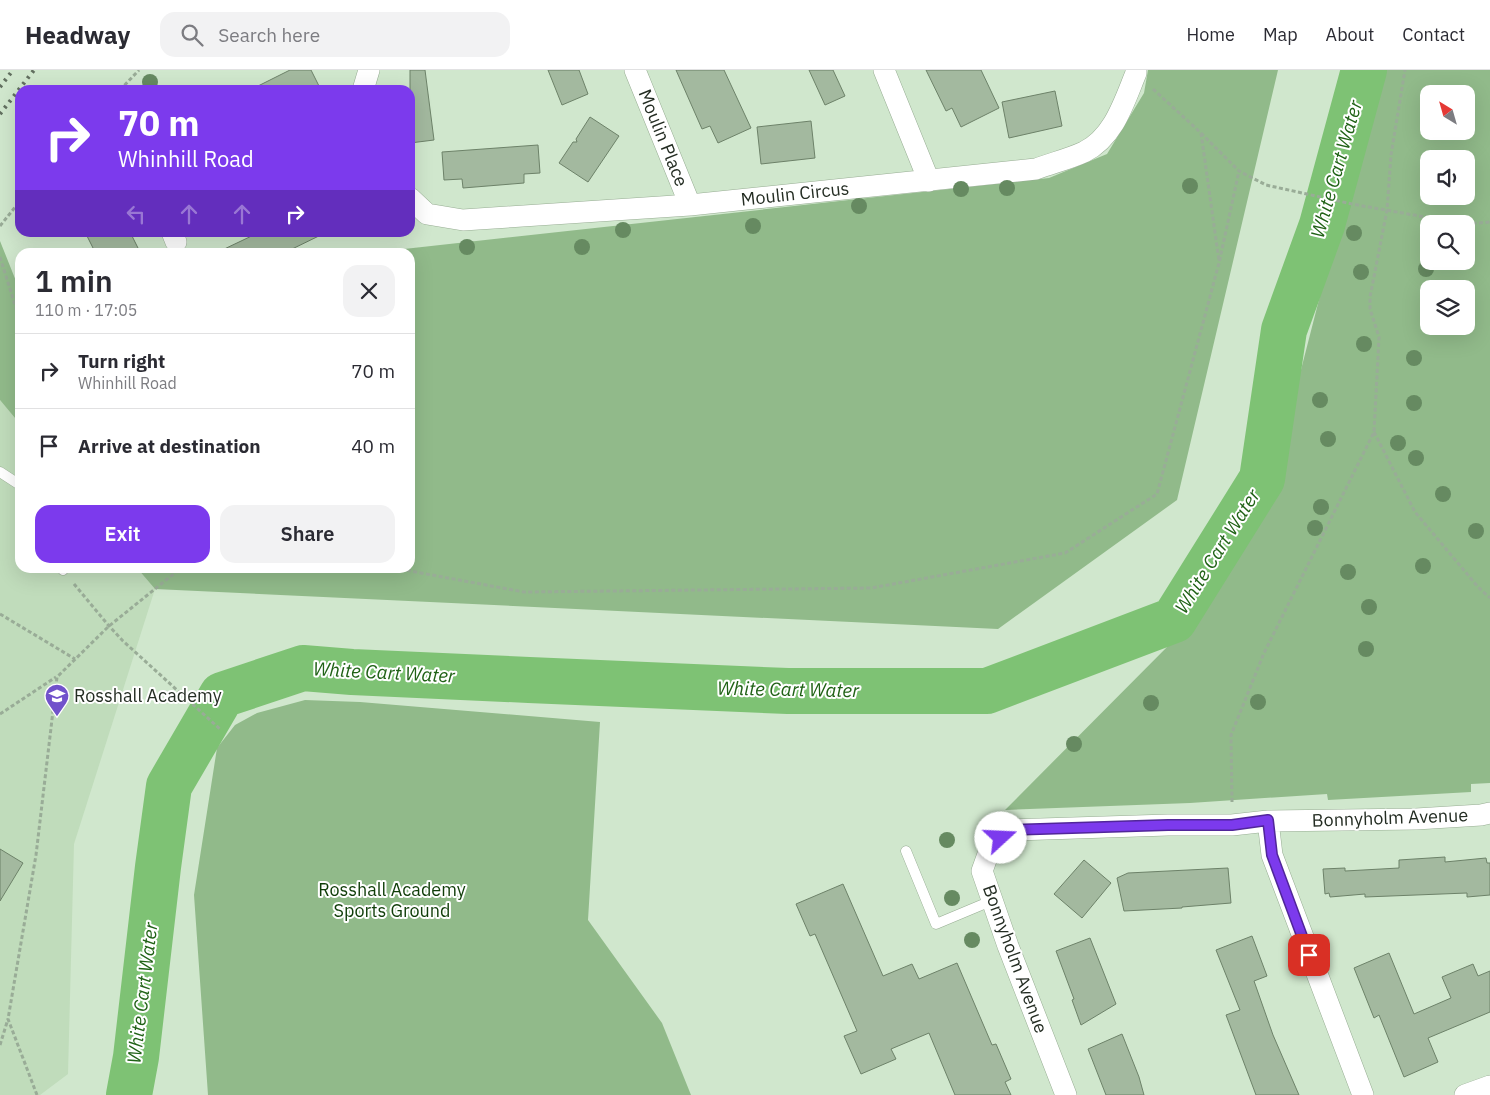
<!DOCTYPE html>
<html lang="en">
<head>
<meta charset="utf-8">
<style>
	:root { --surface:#fff; --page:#f2f2f3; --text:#2b2b33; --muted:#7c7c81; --line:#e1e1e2; --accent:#7c3aed }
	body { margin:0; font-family:"IBM Plex Sans",sans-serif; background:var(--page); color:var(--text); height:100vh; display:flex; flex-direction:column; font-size:19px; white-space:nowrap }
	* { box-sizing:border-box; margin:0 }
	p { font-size:16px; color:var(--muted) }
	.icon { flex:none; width:28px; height:28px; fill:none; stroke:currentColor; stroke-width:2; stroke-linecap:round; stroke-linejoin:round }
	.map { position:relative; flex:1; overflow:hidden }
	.panel { position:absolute; left:15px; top:178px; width:400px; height:325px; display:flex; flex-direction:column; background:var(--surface); border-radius:15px; box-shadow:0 5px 20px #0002 }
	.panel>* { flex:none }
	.guide { position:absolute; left:15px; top:15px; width:400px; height:152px; border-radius:15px; box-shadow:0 5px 20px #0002; background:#7c3aed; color:#fff; overflow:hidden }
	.needle { width:32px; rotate:323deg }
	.fabs { position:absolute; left:1420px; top:15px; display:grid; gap:10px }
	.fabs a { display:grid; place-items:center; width:55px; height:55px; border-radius:10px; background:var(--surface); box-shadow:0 5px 20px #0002; font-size:25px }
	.pin { position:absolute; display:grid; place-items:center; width:42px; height:42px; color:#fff; margin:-21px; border-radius:10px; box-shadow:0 2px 8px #0006 }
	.me { position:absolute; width:55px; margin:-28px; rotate:70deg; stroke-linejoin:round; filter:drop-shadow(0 0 4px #0008) }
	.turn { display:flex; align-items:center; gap:18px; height:105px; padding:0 20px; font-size:22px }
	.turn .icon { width:65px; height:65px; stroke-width:2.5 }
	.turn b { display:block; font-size:35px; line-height:42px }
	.lanes { display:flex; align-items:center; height:48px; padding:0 20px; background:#0003; justify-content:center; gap:25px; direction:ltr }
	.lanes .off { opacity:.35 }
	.round { display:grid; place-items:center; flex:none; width:52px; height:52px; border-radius:15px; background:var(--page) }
	.summary { display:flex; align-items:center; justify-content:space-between; height:85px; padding:0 20px }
	h1 { font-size:30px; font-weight:600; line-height:38px }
	.primary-button { display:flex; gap:10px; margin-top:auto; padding:10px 20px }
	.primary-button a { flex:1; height:58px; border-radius:15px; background:var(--accent); color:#fff; font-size:20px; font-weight:600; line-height:58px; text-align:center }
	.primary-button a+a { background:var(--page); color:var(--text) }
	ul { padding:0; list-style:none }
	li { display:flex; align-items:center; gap:15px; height:75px; padding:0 20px; border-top:1px solid var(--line) }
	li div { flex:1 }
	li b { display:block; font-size:19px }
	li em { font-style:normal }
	header { display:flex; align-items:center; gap:30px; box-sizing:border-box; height:70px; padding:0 25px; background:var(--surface); border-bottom:1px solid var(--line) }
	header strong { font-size:24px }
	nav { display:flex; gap:28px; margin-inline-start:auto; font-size:18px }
	.search { width:350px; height:45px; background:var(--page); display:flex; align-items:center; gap:12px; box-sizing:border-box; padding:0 18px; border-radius:15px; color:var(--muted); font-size:19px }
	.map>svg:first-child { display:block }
	.built { fill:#c0dcbb }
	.green { fill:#91ba8a; fill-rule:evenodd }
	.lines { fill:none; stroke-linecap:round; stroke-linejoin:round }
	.river { stroke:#7ec274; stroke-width:46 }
	.building { fill:#a3b99f; stroke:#6d8269 }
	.service-casing { stroke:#97ad93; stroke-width:11 }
	.minor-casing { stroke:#97ad93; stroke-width:22 }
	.path { stroke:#99ac97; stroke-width:3; stroke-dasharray:4 2.5; stroke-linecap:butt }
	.service { stroke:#fff; stroke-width:10 }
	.minor { stroke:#fff; stroke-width:21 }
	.rail { stroke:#616f5f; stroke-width:4; stroke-dasharray:2.5 5; stroke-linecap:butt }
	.tree { fill:#668a61 }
	.route-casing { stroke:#51269a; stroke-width:12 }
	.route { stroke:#7c3aed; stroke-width:9 }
	.labels { text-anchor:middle; stroke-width:4; stroke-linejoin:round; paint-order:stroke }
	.street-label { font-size:18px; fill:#242d23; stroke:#fff }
	.poi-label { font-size:18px; fill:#242d23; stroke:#fff; text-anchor:start }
	.park-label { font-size:18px; fill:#0f3d08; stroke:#fff }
	.water-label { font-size:19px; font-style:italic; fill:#206216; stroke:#fff }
</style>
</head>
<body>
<header>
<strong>Headway</strong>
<div class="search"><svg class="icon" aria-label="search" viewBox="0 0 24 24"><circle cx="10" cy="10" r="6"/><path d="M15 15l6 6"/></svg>Search here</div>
<nav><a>Home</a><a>Map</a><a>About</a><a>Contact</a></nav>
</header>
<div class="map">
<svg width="1490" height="1025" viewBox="0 0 1490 1025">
	<rect width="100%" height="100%" fill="#d0e7cd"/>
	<path class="built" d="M 0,330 L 20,354 L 20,498 L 137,498 L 155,519 L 74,774 L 68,1004 L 40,1025 L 0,1025 Z"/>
	<path class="green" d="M 1148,0 L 1278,0 L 1177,430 L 998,559 L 155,519 L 137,498 L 410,498 L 410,182 L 377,182 L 1049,108 L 1107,84 L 1144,23 Z
		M 1378,0 L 1490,0 L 1490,713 L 1471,714 L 1471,722 L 1328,730 L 1327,724 L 1190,733 L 1005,740 L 1171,573 L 1275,401 ZM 1429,24 L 1466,24 L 1466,61 L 1429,61 ZM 1429,89 L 1466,89 L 1466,126 L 1429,126 ZM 1429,154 L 1466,154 L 1466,191 L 1429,191 ZM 1429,219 L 1466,219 L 1466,256 L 1429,256 Z
		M 0,171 L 20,221 L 20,354 L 0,330 Z
		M 305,630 L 360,632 L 600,652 L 588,850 L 662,953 L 691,1025 L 208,1025 L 194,825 L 217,678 L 235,655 L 257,643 Z"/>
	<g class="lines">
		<path class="river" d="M 129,1025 L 136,987 L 158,797 L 169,716 L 222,625 L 303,598 L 352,602 L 529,610 L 788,621 L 987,621 L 1174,550 L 1262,409 L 1284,260 L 1322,155 L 1364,0"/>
	</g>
	<path class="building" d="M 290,0 L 311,0 L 321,20 L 250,20 Z
		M 410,0 L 425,0 L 434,70 L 410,73 Z
		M 548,0 L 579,0 L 588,24 L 562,35 Z
		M 676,0 L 724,0 L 751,58 L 718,73 L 710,56 L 702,59 Z
		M 809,0 L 833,0 L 845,26 L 825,35 Z
		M 926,0 L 981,0 L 999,38 L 961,57 L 952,38 L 946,41 Z
		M 1055,21 L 1062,56 L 1009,68 L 1002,32 Z
		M 590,47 L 619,66 L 588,112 L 559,93 L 573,72 L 577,72 L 576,69 Z
		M 811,51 L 815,88 L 761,94 L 757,57 Z
		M 538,75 L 540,103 L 524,104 L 524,113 L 463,118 L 462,109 L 444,110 L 442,82 Z
		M 85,162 L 130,162 L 140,182 L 95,182 Z
		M 260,162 L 327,162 L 286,182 L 218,182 Z
		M 0,779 L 23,793 L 0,831 Z
		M 1445,787 L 1445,792 L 1486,788 L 1487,793 L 1490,793 L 1490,825 L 1467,827 L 1467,823 L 1365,827 L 1365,824 L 1330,827 L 1329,823 L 1325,824 L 1323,799 L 1345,798 L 1345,801 L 1399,798 L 1399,790 Z
		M 1084,790 L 1111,813 L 1082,848 L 1054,824 Z
		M 1228,798 L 1231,833 L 1182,837 L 1182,838 L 1124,841 L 1117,808 L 1128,803 Z
		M 843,814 L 883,906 L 912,894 L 919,909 L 957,893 L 992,975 L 996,974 L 1011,1009 L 1005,1012 L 1011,1025 L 955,1025 L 929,963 L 891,979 L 896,989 L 861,1004 L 844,966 L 857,961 L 815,864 L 810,866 L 796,834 Z
		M 1252,866 L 1267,906 L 1254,911 L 1273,965 L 1299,1025 L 1256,1025 L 1226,945 L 1240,940 L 1216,880 Z
		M 1090,868 L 1116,934 L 1081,955 L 1072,930 L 1074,929 L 1056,881 Z
		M 1389,883 L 1414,944 L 1451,928 L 1442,907 L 1473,894 L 1478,906 L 1490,901 L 1490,942 L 1428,968 L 1438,992 L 1404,1007 L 1379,945 L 1374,948 L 1354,898 Z
		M 1122,964 L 1139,1007 L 1144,1025 L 1106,1025 L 1088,979 Z"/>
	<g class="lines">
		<defs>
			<path id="service" d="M 0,402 L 20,415
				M 62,498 L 63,500
				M 906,781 L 936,854 L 991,831"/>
			<path id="minor" d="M 635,0 L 690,135
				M 884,0 L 929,111
				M 363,20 L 369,0
				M 410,128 L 427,144 L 463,150 L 690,135 L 1036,99 C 1052,93 1069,89 1084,82 C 1114,67 1124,32 1136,3 L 1136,0
				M 172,162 L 176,172
				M 1268,751 L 1272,785 L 1363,1025
				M 1066,1025 L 1008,876 L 982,801 L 991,776 L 1012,760 L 1168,755 L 1232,755 L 1268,751 L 1416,749 L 1481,745 L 1490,743
				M 1465,1025 L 1490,1016"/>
		</defs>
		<use href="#service" class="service-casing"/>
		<use href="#minor" class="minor-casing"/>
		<path class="path" d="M 1153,19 L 1201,63 L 1239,101 L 1266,115 L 1352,134 L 1464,154
			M 120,20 L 139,0
			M 1201,63 L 1219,191
			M 1466,154 L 1490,152
			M 0,156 L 20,131
			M 0,187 L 20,251
			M 1374,362 L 1415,442 L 1478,517 L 1490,528
			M 394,498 L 524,522 L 871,518 L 1065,483 L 1157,424 L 1219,193 L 1239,101
			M 74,514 L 109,556 L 123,571 L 221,660
			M 0,544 L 75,589
			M 0,644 L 56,607
			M 1232,732 L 1231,665 L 1264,583 L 1374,362 L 1379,267 L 1370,239 L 1370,227 L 1387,140 L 1391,85 L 1405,0
			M 0,975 L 8,949
			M 37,1025 L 8,949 L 36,785 L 57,607 L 109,556 L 181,498"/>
		<use href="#service" class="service"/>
		<use href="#minor" class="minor"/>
		<path class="rail" d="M 0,17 L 13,0
			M 0,44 L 34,0"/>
	</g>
	<g class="tree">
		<circle cx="150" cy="12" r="8"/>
		<circle cx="1190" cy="116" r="8"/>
		<circle cx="1007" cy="118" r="8"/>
		<circle cx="961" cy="119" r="8"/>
		<circle cx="859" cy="136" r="8"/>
		<circle cx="753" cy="156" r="8"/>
		<circle cx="623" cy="160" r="8"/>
		<circle cx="1354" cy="163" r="8"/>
		<circle cx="467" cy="177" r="8"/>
		<circle cx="582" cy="177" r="8"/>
		<circle cx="1426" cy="199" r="8"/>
		<circle cx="1361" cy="202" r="8"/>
		<circle cx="1364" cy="274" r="8"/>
		<circle cx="1414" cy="288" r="8"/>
		<circle cx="1320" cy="330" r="8"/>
		<circle cx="1414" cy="333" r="8"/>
		<circle cx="1328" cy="369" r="8"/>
		<circle cx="1398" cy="373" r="8"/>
		<circle cx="1416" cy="388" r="8"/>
		<circle cx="1443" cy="424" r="8"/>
		<circle cx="1321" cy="437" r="8"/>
		<circle cx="1315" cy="458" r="8"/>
		<circle cx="1476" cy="461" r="8"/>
		<circle cx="1423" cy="496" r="8"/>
		<circle cx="1348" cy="502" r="8"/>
		<circle cx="1369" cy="537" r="8"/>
		<circle cx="1366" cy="579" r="8"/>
		<circle cx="1258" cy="632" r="8"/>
		<circle cx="1151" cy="633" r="8"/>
		<circle cx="1074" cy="674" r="8"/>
		<circle cx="947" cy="770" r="8"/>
		<circle cx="952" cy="828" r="8"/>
		<circle cx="972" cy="870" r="8"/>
	</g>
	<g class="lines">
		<defs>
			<path id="route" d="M 1001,768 L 1012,760 L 1168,755 L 1232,755 L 1268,750 L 1272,785 L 1309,885"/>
		</defs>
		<use href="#route" class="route-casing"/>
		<use href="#route" class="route"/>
	</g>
	<defs>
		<symbol id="school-pin" viewBox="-11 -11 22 30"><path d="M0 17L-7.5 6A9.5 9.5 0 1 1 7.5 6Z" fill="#7152cb" stroke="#fff"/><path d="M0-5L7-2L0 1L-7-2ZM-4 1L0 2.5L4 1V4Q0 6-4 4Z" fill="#fff"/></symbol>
	</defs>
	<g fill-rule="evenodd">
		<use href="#school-pin" x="43" y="612" width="28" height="38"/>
	</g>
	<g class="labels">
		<g class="street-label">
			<text transform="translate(663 68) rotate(68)" y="6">Moulin Place</text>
			<text transform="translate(795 124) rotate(-6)" y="6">Moulin Circus</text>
			<text transform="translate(1390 748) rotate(-2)" y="6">Bonnyholm Avenue</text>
			<text transform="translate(1015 889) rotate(70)" y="6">Bonnyholm Avenue</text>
		</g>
		<g class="poi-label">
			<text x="74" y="632">Rosshall Academy</text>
		</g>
		<g class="park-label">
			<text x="392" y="826">Rosshall Academy<tspan x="392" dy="21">Sports Ground</tspan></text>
		</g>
		<g class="water-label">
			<text transform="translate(1336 99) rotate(-74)" y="7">White Cart Water</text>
			<text transform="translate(1217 481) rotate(-58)" y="7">White Cart Water</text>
			<text transform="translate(384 602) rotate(3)" y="7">White Cart Water</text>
			<text transform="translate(788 619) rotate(1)" y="7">White Cart Water</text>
			<text transform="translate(142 923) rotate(-83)" y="7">White Cart Water</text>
		</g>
	</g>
</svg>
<div class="fabs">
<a><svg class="needle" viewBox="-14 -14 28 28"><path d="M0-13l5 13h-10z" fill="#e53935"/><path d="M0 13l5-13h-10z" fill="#7c7c81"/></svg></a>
<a><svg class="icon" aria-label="sound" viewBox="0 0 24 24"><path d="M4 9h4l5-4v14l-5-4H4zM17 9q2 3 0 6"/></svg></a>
<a><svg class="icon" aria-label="search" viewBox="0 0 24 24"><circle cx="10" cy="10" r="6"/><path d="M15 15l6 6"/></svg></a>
<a><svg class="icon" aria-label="layers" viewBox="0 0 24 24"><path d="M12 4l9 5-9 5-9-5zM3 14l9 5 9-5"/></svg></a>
</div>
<div class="pin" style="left:1309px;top:885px;background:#d93025"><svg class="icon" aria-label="arrive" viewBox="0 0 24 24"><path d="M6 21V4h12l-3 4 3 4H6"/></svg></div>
<svg class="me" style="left:1001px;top:768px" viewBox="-20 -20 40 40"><circle r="19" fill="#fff"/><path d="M0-13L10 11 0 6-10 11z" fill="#7c3aed"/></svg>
<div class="guide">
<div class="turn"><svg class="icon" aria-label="right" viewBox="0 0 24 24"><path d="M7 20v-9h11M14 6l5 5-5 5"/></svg><div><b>70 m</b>Whinhill Road</div></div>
<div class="lanes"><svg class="icon off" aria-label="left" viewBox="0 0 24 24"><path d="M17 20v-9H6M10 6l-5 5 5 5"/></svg><svg class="icon off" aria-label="ahead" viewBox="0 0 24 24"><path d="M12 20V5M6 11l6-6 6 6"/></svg><svg class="icon off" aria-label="ahead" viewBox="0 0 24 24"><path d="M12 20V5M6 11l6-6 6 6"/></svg><svg class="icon" aria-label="right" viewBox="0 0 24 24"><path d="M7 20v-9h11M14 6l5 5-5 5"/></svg></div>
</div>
<section class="panel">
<div class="summary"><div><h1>1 min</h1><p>110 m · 17:05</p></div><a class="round"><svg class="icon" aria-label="close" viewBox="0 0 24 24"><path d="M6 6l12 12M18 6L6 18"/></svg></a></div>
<ul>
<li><svg class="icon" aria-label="right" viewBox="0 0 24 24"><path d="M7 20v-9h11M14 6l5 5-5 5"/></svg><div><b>Turn right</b><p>Whinhill Road</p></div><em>70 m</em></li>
<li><svg class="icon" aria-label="arrive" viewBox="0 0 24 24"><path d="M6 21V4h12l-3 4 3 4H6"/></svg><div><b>Arrive at destination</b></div><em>40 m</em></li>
</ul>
<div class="primary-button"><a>Exit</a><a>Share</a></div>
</section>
</div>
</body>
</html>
